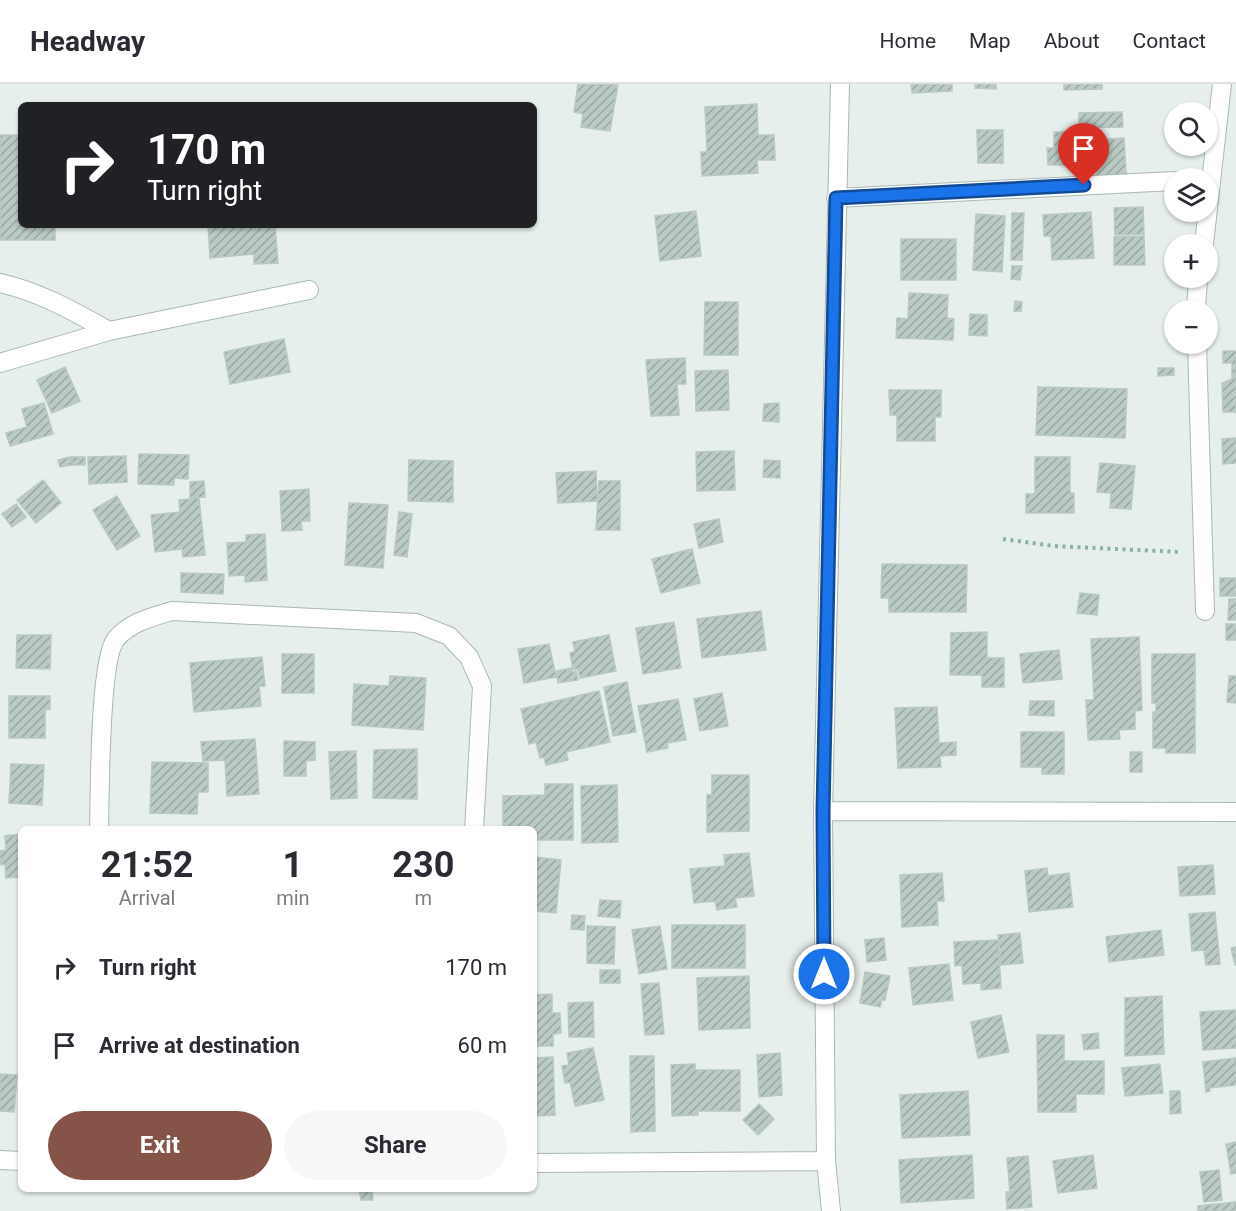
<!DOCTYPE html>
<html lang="en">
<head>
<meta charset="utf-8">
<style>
	:root { --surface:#fff; --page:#f7f7f7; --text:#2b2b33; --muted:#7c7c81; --line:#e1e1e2; --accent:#855347 }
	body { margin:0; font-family:Roboto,sans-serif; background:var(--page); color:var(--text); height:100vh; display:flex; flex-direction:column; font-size:22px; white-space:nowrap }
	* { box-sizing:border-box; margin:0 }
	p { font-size:20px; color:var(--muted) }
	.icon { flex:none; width:33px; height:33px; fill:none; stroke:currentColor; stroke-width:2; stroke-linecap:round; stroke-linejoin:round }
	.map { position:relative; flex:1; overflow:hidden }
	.drawer { position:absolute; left:18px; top:742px; width:519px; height:366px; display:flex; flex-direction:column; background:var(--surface); border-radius:9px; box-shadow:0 2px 4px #0004 }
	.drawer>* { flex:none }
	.banner { position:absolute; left:18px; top:18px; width:519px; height:126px; border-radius:9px; box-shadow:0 2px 4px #0004; background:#202124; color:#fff; overflow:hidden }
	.buttons { position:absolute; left:1164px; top:18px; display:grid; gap:12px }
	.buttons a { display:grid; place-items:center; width:54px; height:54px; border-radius:50%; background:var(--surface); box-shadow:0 2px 4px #0004; font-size:30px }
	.pin { position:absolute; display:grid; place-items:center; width:51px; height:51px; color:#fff; margin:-62px -26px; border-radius:50% 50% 50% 0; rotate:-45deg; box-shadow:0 0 6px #0007 }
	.pin .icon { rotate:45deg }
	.me { position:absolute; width:66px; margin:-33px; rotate:0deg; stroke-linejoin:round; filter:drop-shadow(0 0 4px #0008) }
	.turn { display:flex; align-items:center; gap:21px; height:126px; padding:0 30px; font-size:27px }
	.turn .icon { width:78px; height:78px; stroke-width:2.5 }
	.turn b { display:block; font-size:42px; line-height:51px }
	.eta { display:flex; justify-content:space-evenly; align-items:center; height:102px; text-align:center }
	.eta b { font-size:36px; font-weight:700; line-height:42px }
	.button { display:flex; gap:12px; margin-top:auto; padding:12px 30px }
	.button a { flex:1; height:69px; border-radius:36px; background:var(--accent); color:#fff; font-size:24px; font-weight:700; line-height:69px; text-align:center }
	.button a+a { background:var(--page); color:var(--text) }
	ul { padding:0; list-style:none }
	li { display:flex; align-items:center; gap:18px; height:78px; padding:0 30px }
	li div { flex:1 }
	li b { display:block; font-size:22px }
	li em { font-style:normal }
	header { display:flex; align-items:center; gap:36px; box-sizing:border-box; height:84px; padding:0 30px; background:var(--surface); border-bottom:2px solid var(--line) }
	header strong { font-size:28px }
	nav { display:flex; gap:33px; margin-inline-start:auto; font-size:21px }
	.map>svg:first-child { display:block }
	.building { fill:url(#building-hatch); stroke:#b8c9c2; stroke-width:1.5 }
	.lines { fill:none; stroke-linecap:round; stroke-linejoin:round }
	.minor-casing { stroke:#a8b8b2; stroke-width:20 }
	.path { stroke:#86b3a5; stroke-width:4; stroke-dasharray:3 4.5; stroke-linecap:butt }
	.minor { stroke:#fff; stroke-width:18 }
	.route-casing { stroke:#114b97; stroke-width:15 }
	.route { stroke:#1a73e8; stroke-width:10 }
</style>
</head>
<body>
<header>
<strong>Headway</strong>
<nav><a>Home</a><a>Map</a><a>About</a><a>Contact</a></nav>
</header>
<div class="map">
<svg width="1236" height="1127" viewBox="0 0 1236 1127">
	<defs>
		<pattern id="building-hatch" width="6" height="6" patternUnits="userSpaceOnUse" patternTransform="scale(1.5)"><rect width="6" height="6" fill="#bbcac4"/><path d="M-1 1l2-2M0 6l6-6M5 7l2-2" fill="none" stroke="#98a6a0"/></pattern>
	</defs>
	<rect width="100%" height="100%" fill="#e6efeb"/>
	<path class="building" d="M 578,0 L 618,0 L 610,47 L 581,43 L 583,30 L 574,28 Z
		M 911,0 L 952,0 L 952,7 L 912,9 Z
		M 975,0 L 996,0 L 996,5 L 975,4 Z
		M 1064,0 L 1102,0 L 1102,5 L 1064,6 Z
		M 757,20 L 758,51 L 774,51 L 775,76 L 757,76 L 758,89 L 702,92 L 701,68 L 707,68 L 705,23 Z
		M 1122,28 L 1123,43 L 1079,44 L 1079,29 Z
		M 977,46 L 1003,46 L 1003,79 L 978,79 Z
		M 1054,48 L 1081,48 L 1081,81 L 1048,81 L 1047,64 L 1054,64 Z
		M 0,51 L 21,51 L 21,141 L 55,141 L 55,156 L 0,156 Z
		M 1124,54 L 1126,90 L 1096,92 L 1094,56 Z
		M 1143,123 L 1144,150 L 1115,151 L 1114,124 Z
		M 696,127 L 701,172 L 660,177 L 655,132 Z
		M 1091,128 L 1094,174 L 1052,176 L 1051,152 L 1044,152 L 1043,131 Z
		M 1012,129 L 1024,129 L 1022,176 L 1011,176 Z
		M 976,130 L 1005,132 L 1002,188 L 973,186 Z
		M 208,141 L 275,141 L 278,179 L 254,180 L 254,170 L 210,174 Z
		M 1144,152 L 1145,181 L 1114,181 L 1114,153 Z
		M 901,155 L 956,155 L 956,196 L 901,196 Z
		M 1012,182 L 1022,182 L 1020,196 L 1011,195 Z
		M 909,209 L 948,211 L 947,234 L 954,235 L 953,256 L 896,254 L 897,234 L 908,235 Z
		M 1015,217 L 1022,218 L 1021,227 L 1014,227 Z
		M 705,218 L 738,218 L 738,271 L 704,271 Z
		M 970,230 L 987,231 L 987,252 L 969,251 Z
		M 284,255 L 290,288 L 230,300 L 224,268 Z
		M 1223,267 L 1236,267 L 1236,328 L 1223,328 L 1222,299 L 1232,295 L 1232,279 L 1223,279 Z
		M 685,274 L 686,300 L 677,300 L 679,331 L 651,332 L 646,276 Z
		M 65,283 L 80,317 L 52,329 L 37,296 Z
		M 1158,284 L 1174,284 L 1174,291 L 1158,292 Z
		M 728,286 L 729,326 L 696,327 L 695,287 Z
		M 1038,303 L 1127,305 L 1125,354 L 1036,351 Z
		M 889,306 L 941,306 L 941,333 L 935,333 L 935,357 L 897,357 L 897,331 L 890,331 Z
		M 44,319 L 53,350 L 10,362 L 6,349 L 27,343 L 22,325 Z
		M 779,319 L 779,338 L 763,337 L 764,320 Z
		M 1236,354 L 1236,379 L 1223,380 L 1222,355 Z
		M 734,367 L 735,406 L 697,407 L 696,368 Z
		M 139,370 L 189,371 L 188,395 L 174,394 L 174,401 L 138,400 Z
		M 126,372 L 127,398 L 89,400 L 88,373 Z
		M 71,373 L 72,381 L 60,383 L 58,376 Z
		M 72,373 L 85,373 L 85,381 L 73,381 Z
		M 1035,373 L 1070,373 L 1070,409 L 1074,409 L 1074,429 L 1026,429 L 1026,410 L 1035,410 Z
		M 409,376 L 453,377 L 453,418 L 408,417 Z
		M 764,376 L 780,377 L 780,394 L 763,393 Z
		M 1100,379 L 1135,382 L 1131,425 L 1110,424 L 1111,409 L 1097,408 Z
		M 596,387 L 597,417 L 558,419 L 556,389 Z
		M 43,396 L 61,419 L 36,439 L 17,416 Z
		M 204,397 L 205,413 L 190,414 L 190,398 Z
		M 599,397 L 620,397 L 620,446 L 596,446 Z
		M 309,405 L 310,437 L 301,437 L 302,446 L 282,447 L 280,407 Z
		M 117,412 L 140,452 L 117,466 L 93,426 Z
		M 199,414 L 205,471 L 183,473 L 182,465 L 155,468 L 151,431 L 180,428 L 179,416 Z
		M 349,419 L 388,421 L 383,484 L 345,481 Z
		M 16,420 L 26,433 L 12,443 L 2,430 Z
		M 399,428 L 412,430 L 407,473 L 394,471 Z
		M 719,435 L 723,458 L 699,464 L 694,440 Z
		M 265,450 L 267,496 L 245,498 L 245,491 L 229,492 L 227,459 L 246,458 L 246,451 Z
		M 692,465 L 700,499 L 661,509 L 652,475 Z
		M 882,480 L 967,481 L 966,528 L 889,528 L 889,514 L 881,514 Z
		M 181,489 L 224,490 L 223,510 L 181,508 Z
		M 1220,494 L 1236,494 L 1236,512 L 1220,512 Z
		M 1080,509 L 1099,511 L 1097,531 L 1077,529 Z
		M 1229,515 L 1236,515 L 1236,536 L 1228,536 Z
		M 761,527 L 766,566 L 702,574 L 697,535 Z
		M 674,538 L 681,584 L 643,590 L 636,544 Z
		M 1226,540 L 1236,540 L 1236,556 L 1226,556 Z
		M 987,548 L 987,574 L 1004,574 L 1004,603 L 982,603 L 982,591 L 950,591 L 951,549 Z
		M 17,551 L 51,551 L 50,585 L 16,584 Z
		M 609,551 L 616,587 L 580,594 L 578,585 L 573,585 L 570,569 L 575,567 L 573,558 Z
		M 1139,553 L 1142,626 L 1135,627 L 1135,645 L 1119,646 L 1120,655 L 1088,656 L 1086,616 L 1094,616 L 1091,555 Z
		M 549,560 L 556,593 L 524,599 L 518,565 Z
		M 1059,566 L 1062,595 L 1023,599 L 1020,570 Z
		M 282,570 L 314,570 L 314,609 L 282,609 Z
		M 1152,570 L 1195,570 L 1195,669 L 1166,669 L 1166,664 L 1153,664 L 1153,628 L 1156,628 L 1156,619 L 1152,619 Z
		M 262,573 L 265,602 L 259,602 L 261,622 L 194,628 L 190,579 Z
		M 572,584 L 572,588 L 576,587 L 578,596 L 558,599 L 556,587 Z
		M 390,592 L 426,594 L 423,646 L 352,641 L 354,600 L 389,602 Z
		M 1229,592 L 1236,592 L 1236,619 L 1227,618 Z
		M 627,598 L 636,648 L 613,652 L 604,603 Z
		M 599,607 L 610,658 L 566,668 L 568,676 L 546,681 L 544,673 L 540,674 L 536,658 L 529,660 L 521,625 Z
		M 722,609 L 728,642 L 700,647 L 694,615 Z
		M 9,612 L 50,612 L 50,625 L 45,625 L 45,654 L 9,654 Z
		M 678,615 L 686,656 L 667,659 L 668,664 L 647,668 L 638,622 Z
		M 1030,617 L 1054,617 L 1054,632 L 1029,631 Z
		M 937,623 L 939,659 L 956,658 L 956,671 L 940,672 L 941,683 L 898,684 L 895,624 Z
		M 1021,648 L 1064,648 L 1064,690 L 1042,690 L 1042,683 L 1021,683 Z
		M 255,655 L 259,710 L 227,712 L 225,676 L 203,677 L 201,658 Z
		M 284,657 L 315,658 L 315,676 L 306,677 L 306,692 L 284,692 Z
		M 417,665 L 417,715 L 373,714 L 374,666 Z
		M 356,667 L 357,714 L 331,715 L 329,668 Z
		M 1130,668 L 1142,668 L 1142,688 L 1130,688 Z
		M 152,678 L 208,679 L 208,708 L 198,708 L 197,730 L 150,729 Z
		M 11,680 L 44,681 L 42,721 L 9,719 Z
		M 712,691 L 749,691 L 749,747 L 707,748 L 707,711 L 712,711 Z
		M 545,700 L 573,700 L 573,756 L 534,756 L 534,746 L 503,746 L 503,712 L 545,711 Z
		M 617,701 L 618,758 L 582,759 L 581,702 Z
		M 221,743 L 246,743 L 246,746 L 221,746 Z
		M 407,743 L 407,746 L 378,746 L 378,745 Z
		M 21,750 L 21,793 L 6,794 L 5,780 L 0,781 L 0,767 L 6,766 L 5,752 Z
		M 749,769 L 754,812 L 735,814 L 737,823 L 717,826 L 715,817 L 694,819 L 690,785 L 725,782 L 724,771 Z
		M 534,773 L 561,776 L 556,829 L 534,827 Z
		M 1213,781 L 1215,810 L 1180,812 L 1178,783 Z
		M 1047,784 L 1048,792 L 1069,789 L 1073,823 L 1029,828 L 1025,787 Z
		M 942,789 L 944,817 L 937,817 L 938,841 L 902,843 L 900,791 Z
		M 600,816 L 621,817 L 620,834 L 598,832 Z
		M 1215,828 L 1220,880 L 1206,881 L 1204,866 L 1192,867 L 1189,830 Z
		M 572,831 L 585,832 L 584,846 L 571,845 Z
		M 672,841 L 745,841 L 745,884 L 672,884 Z
		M 587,842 L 615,843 L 614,880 L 587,879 Z
		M 660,842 L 667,885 L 639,890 L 632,846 Z
		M 1161,846 L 1164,871 L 1109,878 L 1106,853 Z
		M 1020,849 L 1023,879 L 1001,881 L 998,851 Z
		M 884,854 L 886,876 L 867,878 L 865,856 Z
		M 998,856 L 1001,904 L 981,906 L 981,899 L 963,900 L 962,881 L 955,882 L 954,858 Z
		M 1236,863 L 1236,881 L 1235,881 L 1231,864 Z
		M 949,880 L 953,916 L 913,921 L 909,884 Z
		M 600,886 L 620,886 L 620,899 L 600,899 Z
		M 865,888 L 890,892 L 885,916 L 882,916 L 880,923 L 860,919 Z
		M 749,892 L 750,944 L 699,946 L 697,894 Z
		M 659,899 L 664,950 L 645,951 L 641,900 Z
		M 552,910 L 552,929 L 560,929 L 561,949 L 553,950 L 553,962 L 534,962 L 534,911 Z
		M 1162,912 L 1164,970 L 1125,972 L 1125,914 Z
		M 593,918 L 594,953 L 569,953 L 568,919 Z
		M 1236,926 L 1236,964 L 1203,966 L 1200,928 Z
		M 1001,931 L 1009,968 L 978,974 L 971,938 Z
		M 1098,949 L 1099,964 L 1084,966 L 1082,951 Z
		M 1037,951 L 1064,951 L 1064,977 L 1104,977 L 1104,1010 L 1076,1010 L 1076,1028 L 1038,1028 Z
		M 593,964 L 604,1016 L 575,1022 L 570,998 L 565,999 L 562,982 L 569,981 L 567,969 Z
		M 780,969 L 782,1011 L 759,1013 L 757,971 Z
		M 630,972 L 654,972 L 655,1047 L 631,1048 Z
		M 553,973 L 555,1031 L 534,1032 L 534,974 Z
		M 1236,974 L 1236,1001 L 1209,1004 L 1210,1007 L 1206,1008 L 1203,978 Z
		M 695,980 L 695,986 L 740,986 L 740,1027 L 698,1027 L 698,1031 L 672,1032 L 671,981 Z
		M 1160,980 L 1163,1009 L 1125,1012 L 1122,984 Z
		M 0,990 L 17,991 L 14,1028 L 0,1027 Z
		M 968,1007 L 970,1051 L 902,1054 L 900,1011 Z
		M 1170,1007 L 1180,1007 L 1181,1029 L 1170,1030 Z
		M 759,1020 L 774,1035 L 758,1051 L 743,1036 Z
		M 1236,1058 L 1236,1089 L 1231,1090 L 1226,1060 Z
		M 972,1071 L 974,1114 L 901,1119 L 899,1076 Z
		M 1093,1071 L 1097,1104 L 1058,1109 L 1053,1077 Z
		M 1028,1072 L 1032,1123 L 1007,1125 L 1006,1108 L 1010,1108 L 1007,1074 Z
		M 1219,1086 L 1222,1116 L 1204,1118 L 1200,1088 Z
		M 359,1106 L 372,1106 L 373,1116 L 361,1116 Z
		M 1236,1118 L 1236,1127 L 1198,1127 L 1198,1122 Z"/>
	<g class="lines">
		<defs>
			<path id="minor" d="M 836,114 L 1174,97
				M 1204,160 L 1222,0
				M 0,199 C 40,208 73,227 109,247
				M 1196,226 L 1198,194
				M 1197,260 L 1205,527
				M 0,279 L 109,247 L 309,206
				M 823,727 L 1236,728
				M 99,746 C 100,712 99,575 116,555 C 130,538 152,533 172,527 L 416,539 L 449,552 L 469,573 L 482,602 L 474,746
				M 0,1076 L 21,1077
				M 534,1079 L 826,1077
				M 831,1127 L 826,1077 L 823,727 L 840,0"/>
		</defs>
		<use href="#minor" class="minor-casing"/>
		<path class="path" d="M 1003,455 L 1054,462 L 1179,468"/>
		<use href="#minor" class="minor"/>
	</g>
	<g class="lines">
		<defs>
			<path id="route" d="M 824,890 L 823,727 L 836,114 L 1084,101"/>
		</defs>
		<use href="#route" class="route-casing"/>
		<use href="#route" class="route"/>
	</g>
</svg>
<div class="buttons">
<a><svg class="icon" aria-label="search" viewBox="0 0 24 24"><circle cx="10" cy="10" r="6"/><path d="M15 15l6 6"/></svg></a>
<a><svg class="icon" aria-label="layers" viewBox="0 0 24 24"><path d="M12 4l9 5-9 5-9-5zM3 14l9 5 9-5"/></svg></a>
<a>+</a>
<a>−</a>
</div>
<div class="pin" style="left:1084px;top:101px;background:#d93025"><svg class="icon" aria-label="arrive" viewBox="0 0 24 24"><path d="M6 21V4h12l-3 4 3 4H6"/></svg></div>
<svg class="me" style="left:824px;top:890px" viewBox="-20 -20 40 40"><circle r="17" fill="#1a73e8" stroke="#fff" stroke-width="3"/><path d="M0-11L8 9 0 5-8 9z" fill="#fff"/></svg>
<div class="banner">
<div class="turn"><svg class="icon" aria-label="right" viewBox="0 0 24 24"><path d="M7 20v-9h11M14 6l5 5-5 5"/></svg><div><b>170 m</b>Turn right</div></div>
</div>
<section class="drawer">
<div class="eta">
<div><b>21:52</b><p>Arrival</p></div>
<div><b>1</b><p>min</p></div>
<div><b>230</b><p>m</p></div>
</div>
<ul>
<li><svg class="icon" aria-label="right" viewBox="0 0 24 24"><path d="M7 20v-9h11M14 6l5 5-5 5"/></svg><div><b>Turn right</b></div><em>170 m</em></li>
<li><svg class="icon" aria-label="arrive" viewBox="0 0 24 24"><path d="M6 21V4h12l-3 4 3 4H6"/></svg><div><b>Arrive at destination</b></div><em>60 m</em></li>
</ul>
<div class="button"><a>Exit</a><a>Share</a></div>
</section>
</div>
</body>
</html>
